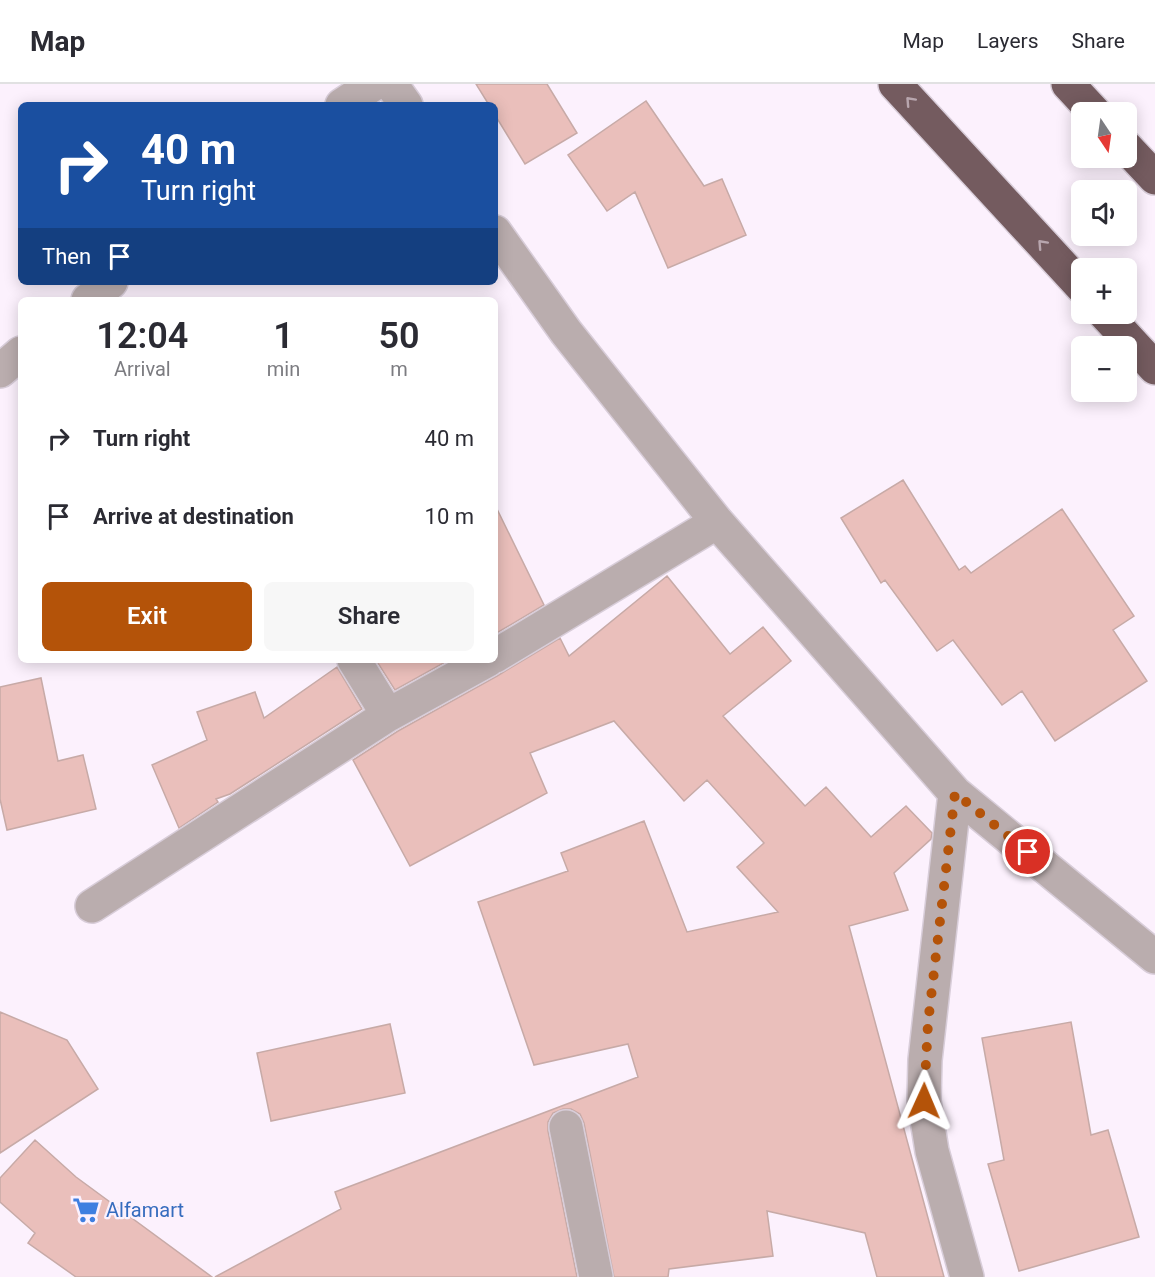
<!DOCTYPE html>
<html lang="en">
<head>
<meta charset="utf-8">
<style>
	:root { --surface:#fff; --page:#f7f7f7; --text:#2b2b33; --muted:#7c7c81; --line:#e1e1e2; --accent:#b45309 }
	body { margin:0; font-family:Roboto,sans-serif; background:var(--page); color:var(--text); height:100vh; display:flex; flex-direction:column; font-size:22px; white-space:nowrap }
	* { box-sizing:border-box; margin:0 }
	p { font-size:20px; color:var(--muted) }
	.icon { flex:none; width:33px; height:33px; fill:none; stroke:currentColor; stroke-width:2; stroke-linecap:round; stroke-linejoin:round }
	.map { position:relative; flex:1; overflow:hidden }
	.side { position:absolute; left:18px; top:213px; width:480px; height:366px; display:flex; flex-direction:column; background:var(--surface); border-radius:9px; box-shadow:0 3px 15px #0003 }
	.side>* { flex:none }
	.banner { position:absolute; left:18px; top:18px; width:480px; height:183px; border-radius:9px; box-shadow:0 3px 15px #0003; background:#1a4fa0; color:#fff; overflow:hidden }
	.needle { width:39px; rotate:167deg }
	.tools { position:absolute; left:1071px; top:18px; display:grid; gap:12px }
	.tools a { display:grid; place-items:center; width:66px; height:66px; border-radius:9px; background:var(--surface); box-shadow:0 3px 15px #0003; font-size:30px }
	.pin { position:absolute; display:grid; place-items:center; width:51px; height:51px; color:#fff; margin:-26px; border:3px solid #fff; border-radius:50%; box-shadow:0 2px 6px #0007 }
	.me { position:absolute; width:66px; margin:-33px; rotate:1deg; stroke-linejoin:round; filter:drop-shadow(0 0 4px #0008) }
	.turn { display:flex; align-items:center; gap:21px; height:126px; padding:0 24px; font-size:27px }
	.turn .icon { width:78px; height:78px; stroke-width:2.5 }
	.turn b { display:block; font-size:42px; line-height:51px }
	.then { display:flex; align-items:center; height:57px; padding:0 24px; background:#0003; gap:12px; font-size:22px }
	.eta { display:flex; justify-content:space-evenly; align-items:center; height:102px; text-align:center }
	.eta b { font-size:36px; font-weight:600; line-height:42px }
	.button { display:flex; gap:12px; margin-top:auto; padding:12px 24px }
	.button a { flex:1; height:69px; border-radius:9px; background:var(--accent); color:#fff; font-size:24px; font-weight:600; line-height:69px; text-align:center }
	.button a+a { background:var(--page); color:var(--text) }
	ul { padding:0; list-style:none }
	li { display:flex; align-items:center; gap:18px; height:78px; padding:0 24px }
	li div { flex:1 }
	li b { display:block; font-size:22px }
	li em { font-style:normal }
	header { display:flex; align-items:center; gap:36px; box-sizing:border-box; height:84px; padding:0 30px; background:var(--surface); border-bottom:2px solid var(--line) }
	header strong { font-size:28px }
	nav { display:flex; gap:33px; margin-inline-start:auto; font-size:21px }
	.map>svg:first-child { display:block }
	.building { fill:#eabfbb; stroke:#c7aaa7; stroke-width:1.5 }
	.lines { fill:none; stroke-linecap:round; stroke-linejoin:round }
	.minor-casing { stroke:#d8cdd9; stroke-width:36 }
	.tertiary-casing { stroke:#d8cdd9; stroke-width:36 }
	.motorway-casing { stroke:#d8cdd9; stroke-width:36 }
	.minor { stroke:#baadae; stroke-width:33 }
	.tertiary { stroke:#baadae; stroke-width:33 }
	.motorway { stroke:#745b5f; stroke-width:33 }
	.oneway { stroke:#b8a6ae }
	.route { stroke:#b45309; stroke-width:10; stroke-dasharray:0 18 }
	.labels { text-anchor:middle; stroke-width:4.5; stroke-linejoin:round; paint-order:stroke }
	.shop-label { font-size:20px; fill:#366cbe; stroke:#fcf1fd; text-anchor:start }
</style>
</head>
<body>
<header>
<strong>Map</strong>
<nav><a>Map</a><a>Layers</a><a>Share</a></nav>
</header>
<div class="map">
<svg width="1155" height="1193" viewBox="0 0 1155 1193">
	<rect width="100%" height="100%" fill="#fcf1fd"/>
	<path class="building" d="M 476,0 L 547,0 L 577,49 L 525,80 L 495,31 L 495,21 L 489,21 Z
		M 646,17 L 704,102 L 722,95 L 746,151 L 668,184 L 635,108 L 607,127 L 568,71 Z
		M 903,396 L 959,486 L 965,482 L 971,489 L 1062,425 L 1134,532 L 1113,546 L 1147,597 L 1055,657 L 1022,607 L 1002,621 L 953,556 L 937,567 L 885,496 L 881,499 L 841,434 Z
		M 495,421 L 544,521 L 495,550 Z
		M 667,492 L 730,570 L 763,543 L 791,577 L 723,632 L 805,722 L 826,703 L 871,753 L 906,722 L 932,749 L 931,755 L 894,789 L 908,826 L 849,842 L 944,1193 L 877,1193 L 865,1149 L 767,1127 L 773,1172 L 669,1185 L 668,1193 L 614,1193 L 584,1039 L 580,1030 L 571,1025 L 563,1025 L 553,1029 L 548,1038 L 548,1047 L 577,1193 L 215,1193 L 341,1125 L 335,1108 L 638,993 L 628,960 L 534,981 L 478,818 L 568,787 L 561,769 L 644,737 L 687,848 L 778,828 L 737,783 L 764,759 L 707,696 L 684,717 L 614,637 L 530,669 L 547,709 L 410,782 L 353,676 L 398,647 L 497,592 L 560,554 L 569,572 Z
		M 376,576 L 449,576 L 395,606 Z
		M 337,583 L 362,625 L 230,710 L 216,715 L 218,718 L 179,744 L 152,681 L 207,656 L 197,628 L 255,608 L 264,634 Z
		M 41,594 L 58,677 L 83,671 L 96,725 L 7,746 L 0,715 L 0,603 Z
		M 0,928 L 67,956 L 98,1005 L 0,1069 Z
		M 1071,938 L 1091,1051 L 1108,1046 L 1139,1153 L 1019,1187 L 988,1080 L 1004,1076 L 982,954 Z
		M 390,940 L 405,1009 L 271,1037 L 257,969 Z
		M 35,1056 L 76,1093 L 212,1193 L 76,1193 L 28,1159 L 35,1149 L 0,1118 L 0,1094 Z"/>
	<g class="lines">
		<defs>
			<path id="minor" d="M 391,0 L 406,21
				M 495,148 L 566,248 L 717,438 L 955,709 L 1155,873
				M 495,572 L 717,438
				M 354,576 L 388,631
				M 955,709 L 925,976 L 924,1017 L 932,1067 L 967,1193
				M 92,822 L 388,631 L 488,576
				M 566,1043 L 596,1193"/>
			<path id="tertiary" d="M 342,21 L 374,0
				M 88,216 L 111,198
				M 0,287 L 21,269"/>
			<path id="motorway" d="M 895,0 L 1082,203
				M 1068,0 L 1094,28
				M 1126,63 L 1155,94
				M 1105,230 L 1155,284"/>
		</defs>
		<use href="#minor" class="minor-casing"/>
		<use href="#tertiary" class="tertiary-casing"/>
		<use href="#motorway" class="motorway-casing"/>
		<use href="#minor" class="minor"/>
		<use href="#tertiary" class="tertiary"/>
		<use href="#motorway" class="motorway"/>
	</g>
	<defs><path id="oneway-chevron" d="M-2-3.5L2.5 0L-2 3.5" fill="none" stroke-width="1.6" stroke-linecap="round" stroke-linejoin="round" transform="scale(1.5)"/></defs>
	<g class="oneway">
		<use href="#oneway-chevron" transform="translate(910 17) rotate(-133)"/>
		<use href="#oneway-chevron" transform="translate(1042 160) rotate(-133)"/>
	</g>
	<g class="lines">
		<path class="route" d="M 924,1017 L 928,939 L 955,709 L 1028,768"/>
	</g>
	<defs>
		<symbol id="supermarket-bare" viewBox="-9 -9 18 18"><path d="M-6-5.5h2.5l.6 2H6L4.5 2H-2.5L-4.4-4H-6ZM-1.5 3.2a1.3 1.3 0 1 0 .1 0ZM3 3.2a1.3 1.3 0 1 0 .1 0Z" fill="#3f7fe0" stroke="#fcf1fd" stroke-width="2.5" paint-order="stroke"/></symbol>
	</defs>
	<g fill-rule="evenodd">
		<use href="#supermarket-bare" x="67" y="1107" width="38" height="38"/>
	</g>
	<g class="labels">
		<g class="shop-label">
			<text x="106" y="1133">Alfamart</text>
		</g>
	</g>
</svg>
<div class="tools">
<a><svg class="needle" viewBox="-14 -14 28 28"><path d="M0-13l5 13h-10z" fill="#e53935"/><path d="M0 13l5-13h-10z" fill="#7c7c81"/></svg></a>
<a><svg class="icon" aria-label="sound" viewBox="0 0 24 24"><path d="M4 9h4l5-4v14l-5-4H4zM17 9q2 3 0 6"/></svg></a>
<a>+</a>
<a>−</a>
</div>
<div class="pin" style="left:1028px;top:768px;background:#d93025"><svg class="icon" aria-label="arrive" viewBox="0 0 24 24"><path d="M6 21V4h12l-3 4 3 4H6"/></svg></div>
<svg class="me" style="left:924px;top:1017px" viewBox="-20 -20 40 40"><path d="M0-17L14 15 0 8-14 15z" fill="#b45309" stroke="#fff" stroke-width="4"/></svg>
<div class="banner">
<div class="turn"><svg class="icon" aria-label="right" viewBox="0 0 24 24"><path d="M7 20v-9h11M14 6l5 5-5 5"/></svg><div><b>40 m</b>Turn right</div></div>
<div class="then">Then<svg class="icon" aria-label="arrive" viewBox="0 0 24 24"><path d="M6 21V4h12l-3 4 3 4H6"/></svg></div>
</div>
<section class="side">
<div class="eta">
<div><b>12:04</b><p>Arrival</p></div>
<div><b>1</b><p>min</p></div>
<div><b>50</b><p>m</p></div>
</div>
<ul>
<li><svg class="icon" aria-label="right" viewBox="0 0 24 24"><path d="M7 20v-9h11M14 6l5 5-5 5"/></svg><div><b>Turn right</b></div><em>40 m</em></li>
<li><svg class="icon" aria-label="arrive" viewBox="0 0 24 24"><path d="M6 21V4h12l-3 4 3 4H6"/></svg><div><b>Arrive at destination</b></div><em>10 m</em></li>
</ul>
<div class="button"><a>Exit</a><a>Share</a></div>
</section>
</div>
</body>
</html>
